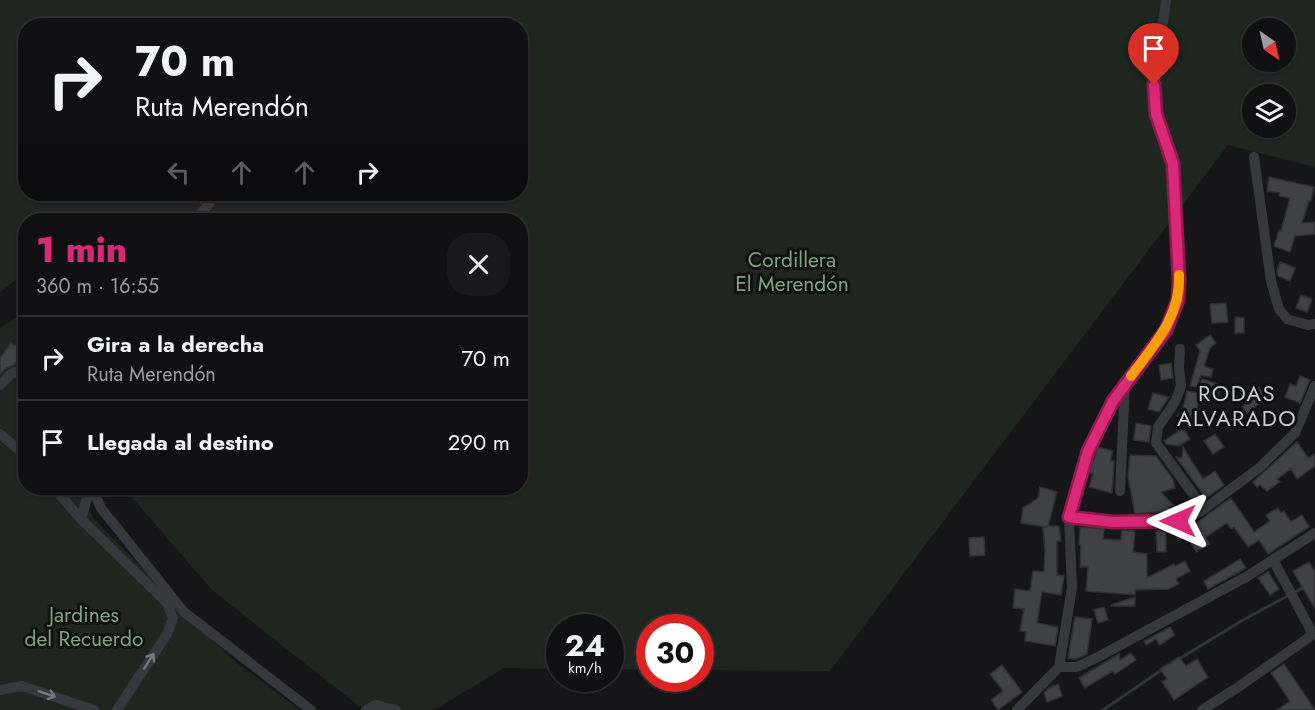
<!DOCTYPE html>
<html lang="es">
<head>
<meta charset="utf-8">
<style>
	:root { --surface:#101012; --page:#19191b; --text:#f1f3f6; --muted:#9c9d9f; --line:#303032; --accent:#db2777 }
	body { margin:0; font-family:Jost,sans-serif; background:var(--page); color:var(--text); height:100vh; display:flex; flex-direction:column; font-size:22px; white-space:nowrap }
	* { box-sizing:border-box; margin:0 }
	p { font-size:20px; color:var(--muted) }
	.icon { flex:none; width:33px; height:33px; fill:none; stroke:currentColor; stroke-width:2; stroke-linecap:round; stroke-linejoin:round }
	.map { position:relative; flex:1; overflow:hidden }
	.drawer { position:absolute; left:18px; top:213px; width:510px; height:282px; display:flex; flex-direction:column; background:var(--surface); border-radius:24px; box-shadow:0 2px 4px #0004,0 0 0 2px var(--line) }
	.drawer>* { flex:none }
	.banner { position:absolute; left:18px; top:18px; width:510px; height:183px; border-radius:24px; box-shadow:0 2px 4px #0004,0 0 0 2px var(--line); background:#101012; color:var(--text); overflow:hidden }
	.needle { width:39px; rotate:146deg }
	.buttons { position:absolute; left:1242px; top:18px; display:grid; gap:12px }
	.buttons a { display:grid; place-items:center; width:54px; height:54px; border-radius:50%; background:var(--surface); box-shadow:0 2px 4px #0004,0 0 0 2px var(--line); font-size:30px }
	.speed { position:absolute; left:546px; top:614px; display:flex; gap:12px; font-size:30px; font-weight:700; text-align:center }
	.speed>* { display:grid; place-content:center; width:78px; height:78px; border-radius:50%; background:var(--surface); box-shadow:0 2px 4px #0004,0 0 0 2px var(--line); line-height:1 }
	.speed small { font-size:15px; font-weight:400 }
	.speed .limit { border:9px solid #d22; background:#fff; color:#111 }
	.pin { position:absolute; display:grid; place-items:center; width:51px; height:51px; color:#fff; margin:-62px -26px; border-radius:50% 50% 50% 0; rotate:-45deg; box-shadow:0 0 6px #0007 }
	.pin .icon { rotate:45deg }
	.me { position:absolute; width:66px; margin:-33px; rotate:270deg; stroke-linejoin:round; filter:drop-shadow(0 0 4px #0008) }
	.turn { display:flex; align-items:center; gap:21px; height:126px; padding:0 18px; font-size:27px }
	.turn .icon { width:78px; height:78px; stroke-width:2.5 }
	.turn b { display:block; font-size:42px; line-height:51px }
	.lanes { display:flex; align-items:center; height:57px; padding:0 18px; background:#0003; justify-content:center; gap:30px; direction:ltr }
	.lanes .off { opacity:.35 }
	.round { display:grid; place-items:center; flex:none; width:63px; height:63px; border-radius:24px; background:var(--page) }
	.headline { display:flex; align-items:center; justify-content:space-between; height:102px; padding:0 18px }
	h1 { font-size:36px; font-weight:800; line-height:45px; color:var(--accent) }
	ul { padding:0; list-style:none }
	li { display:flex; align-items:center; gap:18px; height:84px; padding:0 18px; border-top:2px solid var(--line) }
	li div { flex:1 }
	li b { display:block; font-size:22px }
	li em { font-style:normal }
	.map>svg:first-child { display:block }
	.green { fill:#1e261f; fill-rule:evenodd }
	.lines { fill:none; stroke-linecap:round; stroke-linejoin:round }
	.stream { stroke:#2c353c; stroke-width:3 }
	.building { fill:#404145; stroke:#303034; stroke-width:1.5 }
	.minor { stroke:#37383d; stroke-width:10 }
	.oneway { stroke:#757881 }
	.route-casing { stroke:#8e194d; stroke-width:15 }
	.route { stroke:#db2777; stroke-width:10 }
	.slow { stroke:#f59e0b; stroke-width:10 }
	.labels { text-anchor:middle; stroke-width:6; stroke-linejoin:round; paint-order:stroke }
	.park-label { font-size:21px; fill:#7fa381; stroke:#111113 }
	.neighbourhood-label { font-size:22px; letter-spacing:1.5px; fill:#c9ccd4; stroke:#111113 }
</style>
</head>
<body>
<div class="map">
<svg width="1315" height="710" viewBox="0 0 1315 710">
	<rect width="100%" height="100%" fill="#161618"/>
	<path class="green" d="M 0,0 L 1315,0 L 1315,167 L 1228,145 L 830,671 L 701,670 L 700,627 L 650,627 L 649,670 L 611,669 L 610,627 L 560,627 L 559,669 L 504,668 L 434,710 L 364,710 L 212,590 L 124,488 L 520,488 L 520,220 L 26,220 L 25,273 L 0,292 ZM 26,26 L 520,26 L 520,194 L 26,194 ZM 1252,28 L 1286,28 L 1286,62 L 1252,62 ZM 1252,94 L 1286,94 L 1286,128 L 1252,128 Z
		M 25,312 L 26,488 L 84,488 L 85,503 L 94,519 L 234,661 L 300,710 L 0,710 L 0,328 Z"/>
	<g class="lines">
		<path class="stream" d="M 1179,659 L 1243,620 L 1306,586
			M 1103,710 L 1163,669"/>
	</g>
	<path class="building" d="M 1269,177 L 1314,187 L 1311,201 L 1309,201 L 1302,223 L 1315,222 L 1315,234 L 1295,236 L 1290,252 L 1274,246 L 1279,230 L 1281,231 L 1290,198 L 1279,196 L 1280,193 L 1267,191 Z
		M 1280,262 L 1295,268 L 1290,281 L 1278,276 L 1277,271 Z
		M 1301,295 L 1312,299 L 1307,312 L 1296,308 Z
		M 1226,303 L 1228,322 L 1212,323 L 1210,304 Z
		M 1235,317 L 1244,318 L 1244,333 L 1235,333 Z
		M 1210,335 L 1216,343 L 1210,348 L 1204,366 L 1213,369 L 1211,377 L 1201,375 L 1197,387 L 1190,386 L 1200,351 L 1196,345 Z
		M 11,343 L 24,352 L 14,365 L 6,368 L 0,374 L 0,358 Z
		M 1171,363 L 1173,378 L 1161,380 L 1159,365 Z
		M 1300,376 L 1310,380 L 1300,403 L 1285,397 L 1290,384 L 1296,386 Z
		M 1202,379 L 1221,385 L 1218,396 L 1199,390 Z
		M 1259,387 L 1263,391 L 1267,388 L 1271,393 L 1247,414 L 1242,407 L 1250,401 L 1248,398 Z
		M 1187,391 L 1200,393 L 1197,409 L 1187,422 L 1177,416 L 1183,408 Z
		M 1153,393 L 1169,397 L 1159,412 L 1148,409 Z
		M 1136,423 L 1151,426 L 1149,442 L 1134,440 Z
		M 1180,430 L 1185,431 L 1190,439 L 1179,446 L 1166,444 L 1164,441 Z
		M 1215,434 L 1224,447 L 1213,454 L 1204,441 Z
		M 1297,442 L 1308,458 L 1315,454 L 1315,466 L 1297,479 L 1291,469 L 1277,479 L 1280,482 L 1267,491 L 1260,485 L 1257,487 L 1253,482 Z
		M 1098,447 L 1113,451 L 1110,461 L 1114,461 L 1112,493 L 1089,487 L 1093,474 L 1089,473 Z
		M 1183,447 L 1203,479 L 1215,471 L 1224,485 L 1206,498 L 1176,457 L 1182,458 Z
		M 1130,455 L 1156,456 L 1173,479 L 1175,488 L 1161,492 L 1173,505 L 1169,507 L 1174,514 L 1166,514 L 1166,512 L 1166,514 L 1159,512 L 1135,514 L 1128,477 Z
		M 1040,487 L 1057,492 L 1048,526 L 1059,526 L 1061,541 L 1057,541 L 1057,575 L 1064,576 L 1061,595 L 1042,592 L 1037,623 L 1058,627 L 1055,646 L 1025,641 L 1026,632 L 1020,631 L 1024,609 L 1013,608 L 1015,589 L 1030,591 L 1033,571 L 1044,572 L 1045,551 L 1043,527 L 1046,527 L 1021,523 L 1023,508 L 1038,498 Z
		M 1231,498 L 1254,532 L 1270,521 L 1266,515 L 1278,508 L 1281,513 L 1284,511 L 1291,522 L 1302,515 L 1309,527 L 1268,554 L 1259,540 L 1248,547 L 1234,527 L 1231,529 L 1227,523 L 1206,537 L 1210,544 L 1196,552 L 1187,536 L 1178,540 L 1173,529 L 1196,523 Z
		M 1080,527 L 1104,529 L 1103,539 L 1121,540 L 1122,530 L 1135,531 L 1133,552 L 1147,554 L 1147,578 L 1174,564 L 1175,566 L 1185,561 L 1190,571 L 1176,579 L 1179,584 L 1168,589 L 1135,590 L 1135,595 L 1086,591 L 1088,567 L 1080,567 L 1081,545 L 1079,545 Z
		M 1156,531 L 1166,531 L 1166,552 L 1157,552 Z
		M 984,537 L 985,555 L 970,556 L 969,538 Z
		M 1240,559 L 1246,568 L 1208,589 L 1204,581 Z
		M 1309,562 L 1315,572 L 1315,609 L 1293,571 Z
		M 1268,572 L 1279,589 L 1270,595 L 1258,578 Z
		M 1135,597 L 1135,606 L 1111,606 L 1111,605 Z
		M 1104,607 L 1108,620 L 1098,623 L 1094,610 Z
		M 1075,617 L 1092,619 L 1087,654 L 1076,659 L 1068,658 Z
		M 1170,627 L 1175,635 L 1160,645 L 1156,639 L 1146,645 L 1144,641 Z
		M 1131,653 L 1136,660 L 1115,674 L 1113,671 L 1085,688 L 1079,678 L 1119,654 L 1120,660 Z
		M 1179,657 L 1186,666 L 1197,659 L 1208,677 L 1174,700 L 1162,682 L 1167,679 L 1160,669 Z
		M 1284,664 L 1303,692 L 1315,710 L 1277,710 L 1290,701 L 1271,673 Z
		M 1002,665 L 1022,692 L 998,710 L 991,700 L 1003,691 L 990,674 Z
		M 1058,684 L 1062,696 L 1047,702 L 1044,693 L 1049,688 Z"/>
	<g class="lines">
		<path class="minor" d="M 1254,157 L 1271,281 L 1279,309 L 1287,319 L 1308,325 L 1315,324
			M 195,220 L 209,204 L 212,194
			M 1180,349 L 1179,367 L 1181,386 L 1175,402 L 1158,427 L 1156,443 L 1204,509
			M 0,385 L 11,374 L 16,372 L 26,378
			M 0,434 L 26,456
			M 54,488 L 81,519 L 167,603 L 173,618 L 167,634 L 117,710
			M 92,488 L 101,508 L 184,612 L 311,710
			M 1120,491 L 1125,384
			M 1069,517 L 1113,522 L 1178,521 L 1200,512 L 1259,468 L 1295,433 L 1315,386
			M 81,519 L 87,498 L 83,488
			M 1273,560 L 1313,634
			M 1059,667 L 1077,667 L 1100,656 L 1246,577 L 1315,533
			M 0,690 L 22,686 L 94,710
			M 366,710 L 376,705 L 396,710
			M 1017,710 L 1059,667 L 1072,588 L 1069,517 L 1075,492 L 1088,451 L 1113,401 L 1166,330 L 1178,301 L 1179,280 L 1173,164 L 1156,114 L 1154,85 L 1166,0
			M 1202,710 L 1240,686 L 1315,633"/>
	</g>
	<defs><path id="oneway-shaft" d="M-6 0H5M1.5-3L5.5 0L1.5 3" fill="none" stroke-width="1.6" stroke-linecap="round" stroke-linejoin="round" transform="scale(1.5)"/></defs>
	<g class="oneway">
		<use href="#oneway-shaft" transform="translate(149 661) rotate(-57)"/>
		<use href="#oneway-shaft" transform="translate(47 694) rotate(18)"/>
	</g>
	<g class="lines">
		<defs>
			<path id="route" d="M 1154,85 L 1156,114 L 1173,164 L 1179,280 L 1178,300 L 1166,330 L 1113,401 L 1088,451 L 1069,517 L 1113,522 L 1178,521"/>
		</defs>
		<use href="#route" class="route-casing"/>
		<use href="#route" class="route"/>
		<path class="slow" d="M 1131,376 C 1154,345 1181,316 1179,275"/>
	</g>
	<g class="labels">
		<g class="park-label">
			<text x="792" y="267">Cordillera<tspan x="792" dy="24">El Merendón</tspan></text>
			<text x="84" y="622">Jardines<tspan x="84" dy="24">del Recuerdo</tspan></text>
		</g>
		<g class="neighbourhood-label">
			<text x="1237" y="401">RODAS<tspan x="1237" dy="25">ALVARADO</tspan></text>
		</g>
	</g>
</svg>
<div class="buttons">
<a><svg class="needle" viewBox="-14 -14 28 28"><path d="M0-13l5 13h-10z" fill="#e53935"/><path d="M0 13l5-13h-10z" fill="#9c9d9f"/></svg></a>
<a><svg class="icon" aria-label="layers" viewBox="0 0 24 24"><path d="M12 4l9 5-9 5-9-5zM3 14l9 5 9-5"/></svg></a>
</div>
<div class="speed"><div>24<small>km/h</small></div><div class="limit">30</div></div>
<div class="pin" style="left:1154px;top:85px;background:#d93025"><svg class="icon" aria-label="arrive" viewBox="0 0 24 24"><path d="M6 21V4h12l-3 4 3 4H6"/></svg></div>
<svg class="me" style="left:1178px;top:521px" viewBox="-20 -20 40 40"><path d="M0-17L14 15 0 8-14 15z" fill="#db2777" stroke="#fff" stroke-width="4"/></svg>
<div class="banner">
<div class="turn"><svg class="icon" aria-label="right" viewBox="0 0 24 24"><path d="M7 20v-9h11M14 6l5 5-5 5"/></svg><div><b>70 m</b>Ruta Merendón</div></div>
<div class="lanes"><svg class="icon off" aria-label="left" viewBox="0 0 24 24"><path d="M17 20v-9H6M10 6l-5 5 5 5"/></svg><svg class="icon off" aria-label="ahead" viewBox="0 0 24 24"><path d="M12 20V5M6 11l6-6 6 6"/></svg><svg class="icon off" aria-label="ahead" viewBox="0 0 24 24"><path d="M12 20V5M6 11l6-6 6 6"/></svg><svg class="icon" aria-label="right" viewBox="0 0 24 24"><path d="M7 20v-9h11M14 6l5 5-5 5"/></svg></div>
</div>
<section class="drawer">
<div class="headline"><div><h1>1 min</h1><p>360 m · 16:55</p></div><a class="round"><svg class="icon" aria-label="close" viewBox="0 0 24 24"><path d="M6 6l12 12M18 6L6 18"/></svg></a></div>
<ul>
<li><svg class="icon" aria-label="right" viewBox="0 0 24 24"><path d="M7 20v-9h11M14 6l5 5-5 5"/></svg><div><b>Gira a la derecha</b><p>Ruta Merendón</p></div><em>70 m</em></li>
<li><svg class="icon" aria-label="arrive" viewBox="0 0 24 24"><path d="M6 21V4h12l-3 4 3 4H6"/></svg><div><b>Llegada al destino</b></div><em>290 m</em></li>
</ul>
</section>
</div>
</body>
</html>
